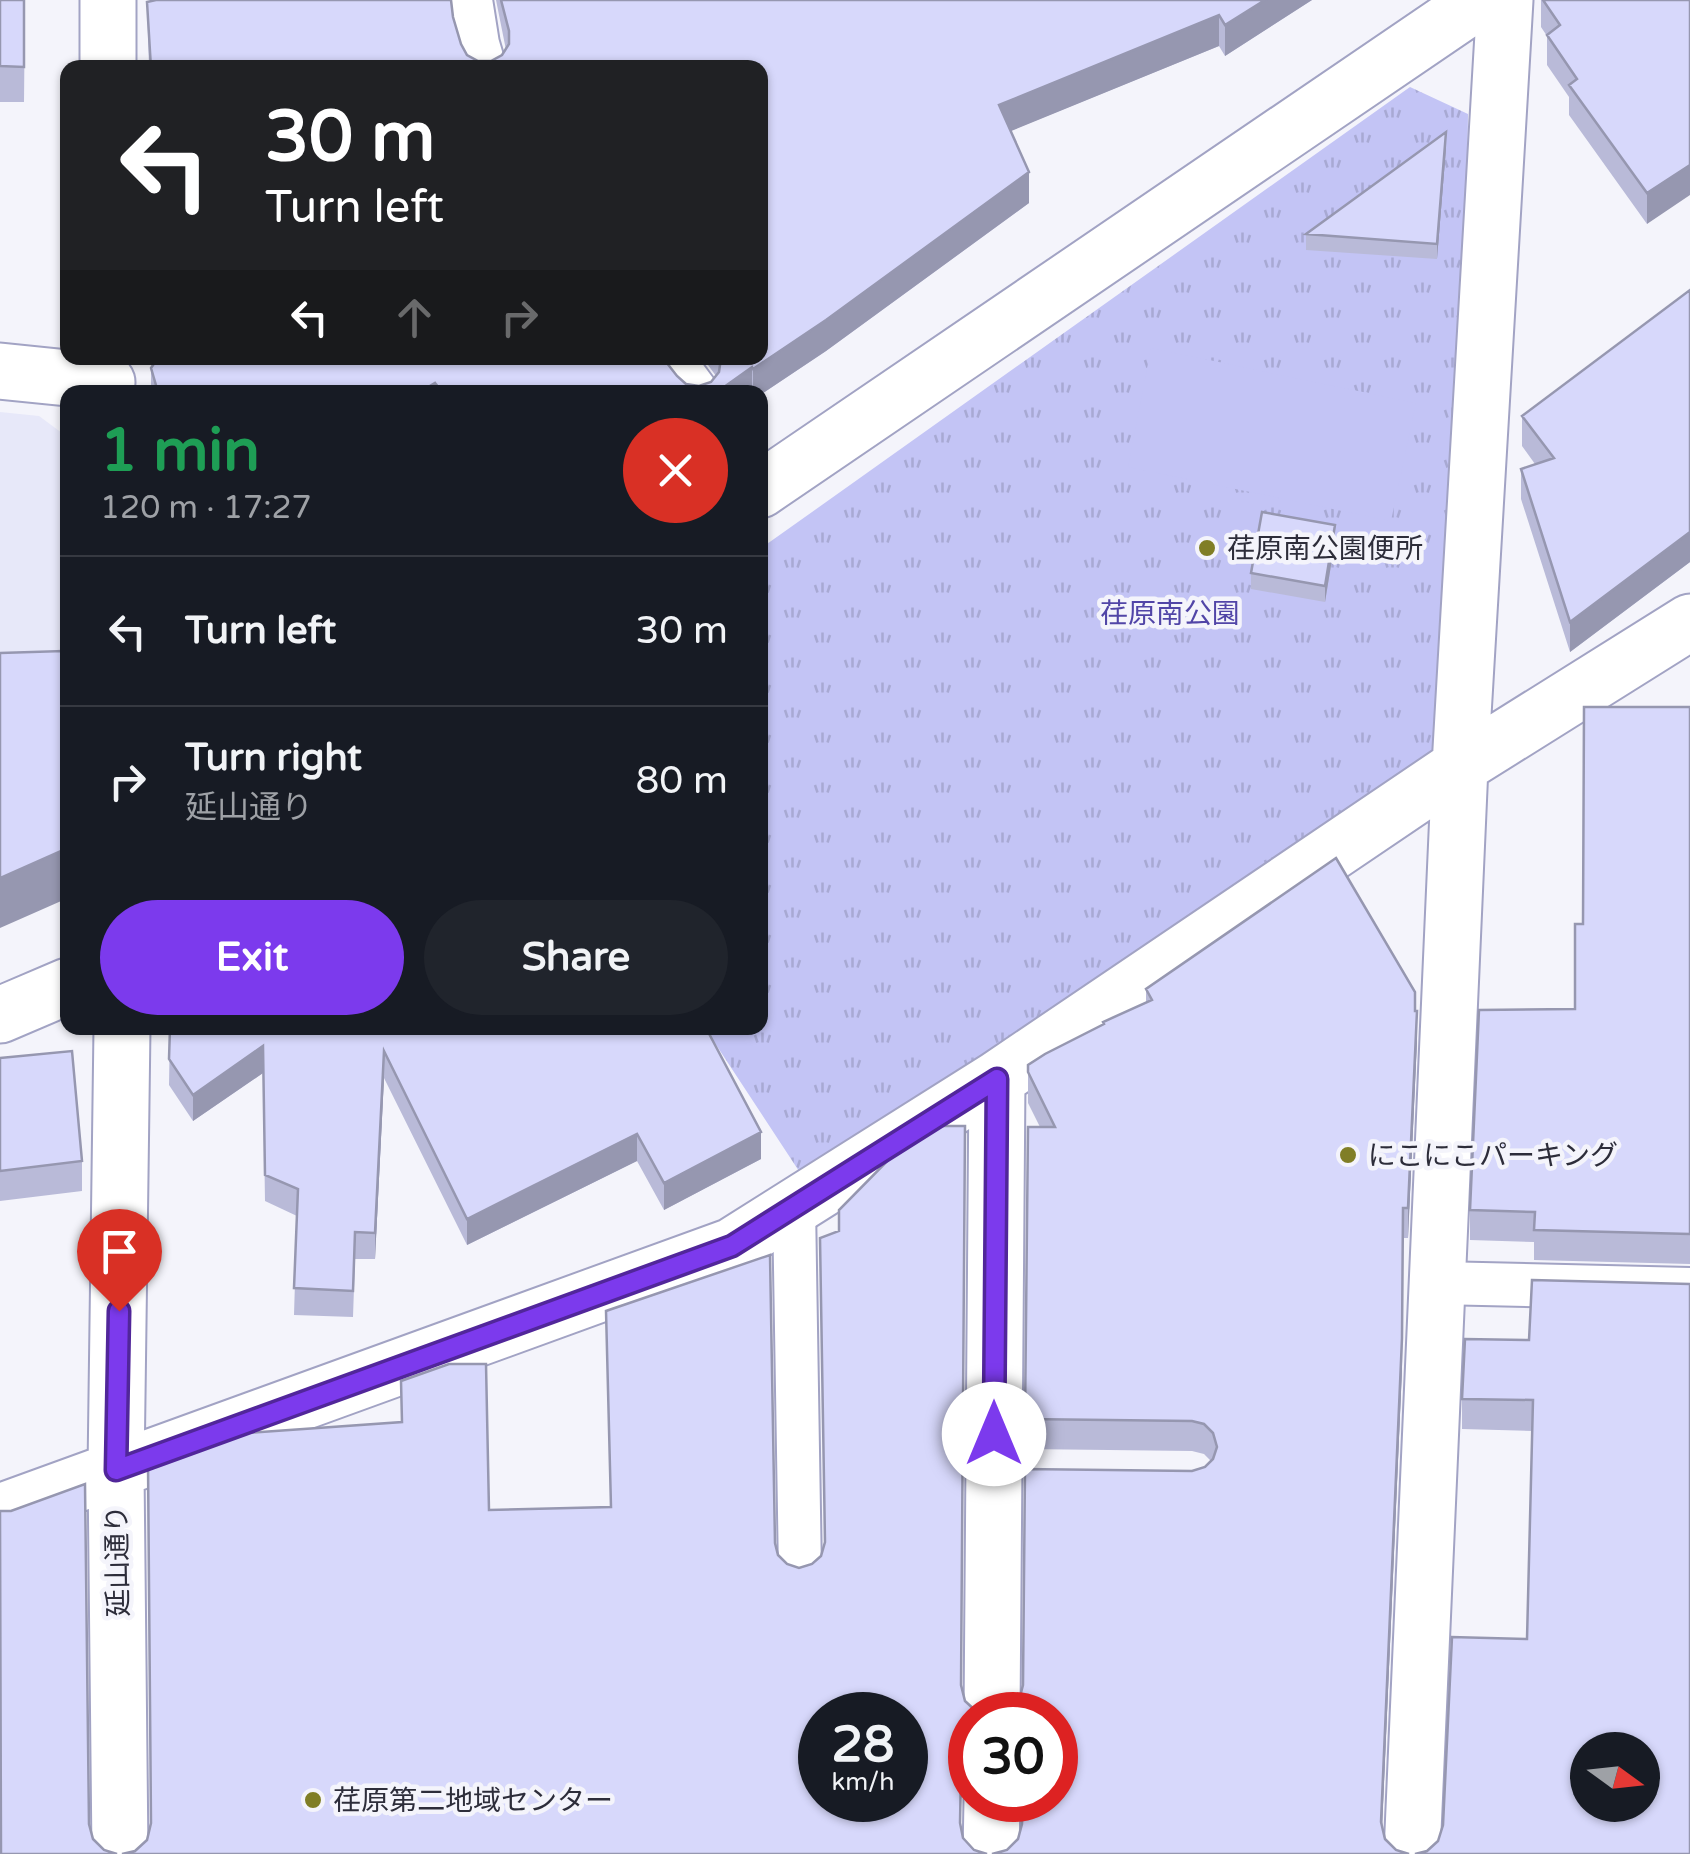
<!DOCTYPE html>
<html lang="en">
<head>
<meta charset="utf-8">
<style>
	:root { --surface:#171b24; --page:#20242c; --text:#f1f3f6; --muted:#9ea1a6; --line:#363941; --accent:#7c3aed }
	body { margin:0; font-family:"Varela Round","Noto Sans JP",sans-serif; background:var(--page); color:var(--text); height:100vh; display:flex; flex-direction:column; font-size:38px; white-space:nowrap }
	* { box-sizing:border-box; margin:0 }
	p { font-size:32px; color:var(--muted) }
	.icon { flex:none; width:55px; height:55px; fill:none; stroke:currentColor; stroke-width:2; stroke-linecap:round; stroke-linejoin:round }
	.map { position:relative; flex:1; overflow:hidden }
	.side { position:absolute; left:60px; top:385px; width:708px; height:650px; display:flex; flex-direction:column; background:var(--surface); border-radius:20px; box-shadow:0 2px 8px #0004 }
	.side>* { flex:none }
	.guide { position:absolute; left:60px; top:60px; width:708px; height:305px; border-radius:20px; box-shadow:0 2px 8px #0004; background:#202124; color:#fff; overflow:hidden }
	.needle { width:65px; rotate:105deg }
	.fabs { position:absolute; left:1570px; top:1732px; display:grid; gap:20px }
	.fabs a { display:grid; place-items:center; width:90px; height:90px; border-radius:50%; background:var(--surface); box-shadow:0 2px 8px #0004; font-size:50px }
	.speed { position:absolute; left:798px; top:1692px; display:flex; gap:20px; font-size:50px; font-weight:700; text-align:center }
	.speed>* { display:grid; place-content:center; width:130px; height:130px; border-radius:50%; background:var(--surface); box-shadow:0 2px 8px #0004; line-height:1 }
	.speed small { font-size:25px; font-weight:400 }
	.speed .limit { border:15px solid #d22; background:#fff; color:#111 }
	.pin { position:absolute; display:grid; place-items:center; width:85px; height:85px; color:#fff; margin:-102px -42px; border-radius:50% 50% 50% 0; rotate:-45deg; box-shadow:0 0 10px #0007 }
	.pin .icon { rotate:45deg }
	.me { position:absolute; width:110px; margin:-55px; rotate:0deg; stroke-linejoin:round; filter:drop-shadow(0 0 8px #0008) }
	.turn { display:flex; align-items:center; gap:35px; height:210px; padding:0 40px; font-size:45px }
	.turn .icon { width:130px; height:130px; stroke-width:2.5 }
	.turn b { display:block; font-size:70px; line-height:85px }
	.lanes { display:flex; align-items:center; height:95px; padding:0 40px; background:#0003; justify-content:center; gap:50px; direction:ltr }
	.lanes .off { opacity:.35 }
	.round { display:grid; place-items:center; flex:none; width:105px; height:105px; border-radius:52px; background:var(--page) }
	.head { display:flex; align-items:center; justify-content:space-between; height:170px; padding:0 40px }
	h1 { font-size:60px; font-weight:700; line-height:75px; color:#1e9e55 }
	.action { display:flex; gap:20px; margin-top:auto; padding:20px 40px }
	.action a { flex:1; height:115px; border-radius:60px; background:var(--accent); color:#fff; font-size:40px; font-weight:700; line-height:115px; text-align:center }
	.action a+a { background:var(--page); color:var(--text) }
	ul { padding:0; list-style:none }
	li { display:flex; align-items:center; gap:30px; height:150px; padding:0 40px; border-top:2px solid var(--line) }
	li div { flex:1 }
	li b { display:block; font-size:38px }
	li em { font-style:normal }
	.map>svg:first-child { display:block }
	.built { fill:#e7e8f9 }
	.park { fill:url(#park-tufts) }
	.pitch { fill:#c3c4f5 }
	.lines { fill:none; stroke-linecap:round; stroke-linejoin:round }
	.service-casing { stroke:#a2a3c4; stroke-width:46 }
	.minor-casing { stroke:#a2a3c4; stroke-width:59 }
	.service { stroke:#fff; stroke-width:42 }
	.minor { stroke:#fff; stroke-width:55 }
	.wall { fill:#b9bad8 }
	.shaded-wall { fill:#9697b0 }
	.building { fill:#d7d8fb; stroke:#9697b0; stroke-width:2.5; fill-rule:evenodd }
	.route-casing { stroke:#51269a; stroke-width:25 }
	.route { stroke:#7c3aed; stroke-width:18 }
	.poi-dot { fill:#807e26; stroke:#f4f4fb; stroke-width:4 }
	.labels { text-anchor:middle; stroke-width:9; stroke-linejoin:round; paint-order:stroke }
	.poi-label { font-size:28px; fill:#2d2d3a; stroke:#f4f4fb; text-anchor:start }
	.park-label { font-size:28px; fill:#5145a7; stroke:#f4f4fb }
	.street-label { font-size:28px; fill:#2d2d3a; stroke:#f4f4fb }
</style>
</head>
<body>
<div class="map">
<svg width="1690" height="1854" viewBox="0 0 1690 1854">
	<defs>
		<pattern id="park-tufts" width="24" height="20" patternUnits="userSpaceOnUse" patternTransform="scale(2.5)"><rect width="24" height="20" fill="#c3c4f5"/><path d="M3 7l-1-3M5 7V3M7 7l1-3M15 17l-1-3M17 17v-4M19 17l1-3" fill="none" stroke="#a8a9d3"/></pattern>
	</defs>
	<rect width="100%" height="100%" fill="#f4f4fb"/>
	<path class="built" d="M 0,412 L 39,416 L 66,436 L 67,687 L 0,690 Z"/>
	<path class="park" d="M 1410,87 L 1468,114 L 1460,766 L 814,1194 L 705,1028 L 760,1028 L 760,549 Z"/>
	<path class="pitch" d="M 1151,348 L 1416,403 L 1391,521 L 1128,467 Z"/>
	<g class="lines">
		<defs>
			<path id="service" d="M 471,0 L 478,44 L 485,68
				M 672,358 L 697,392
				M 794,1206 L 800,1573
				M 1438,1283 L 1690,1289"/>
			<path id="minor" d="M 108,68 L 108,0
				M 0,371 L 107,382
				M 760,490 L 1480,0
				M 0,1015 L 68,986
				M 0,1512 L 732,1246 L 997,1079 L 1460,766 L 1690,622
				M 992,1715 L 997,1079
				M 120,1854 L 116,1470 L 122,1028
				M 991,1854 L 992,1800
				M 1412,1854 L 1460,766 L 1505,0"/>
		</defs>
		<use href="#service" class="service-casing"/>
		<use href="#minor" class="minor-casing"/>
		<use href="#service" class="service"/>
		<use href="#minor" class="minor"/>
	</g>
	<path class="wall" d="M 0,0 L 25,0 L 24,102 L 0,102 Z
		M 496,0 L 1312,0 L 1225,56 L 1219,46 L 1010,131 L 1029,203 L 826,351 L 760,395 L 760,392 L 151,392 L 151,368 L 677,376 L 686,384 L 699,386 L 711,382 L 716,376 L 703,358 L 760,358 L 760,68 L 149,68 L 147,2 L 453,17 L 461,44 L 467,55 L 478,61 L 491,61 L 502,55 L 506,50 Z
		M 1541,0 L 1690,0 L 1647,224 L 1569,115 L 1569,97 L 1547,65 L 1547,36 L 1541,27 Z
		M 1446,148 L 1437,259 L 1306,250 L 1306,234 Z
		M 1690,290 L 1690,562 L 1570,652 L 1521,499 L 1521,469 L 1535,464 L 1522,446 L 1522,416 Z
		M 1335,541 L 1325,602 L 1251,589 L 1251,573 Z
		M 1690,707 L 1690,1264 L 1534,1260 L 1534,1242 L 1470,1240 L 1470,1210 L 1575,1009 L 1583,924 Z
		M 1146,989 L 1415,1011 L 1417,1041 L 1408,1238 L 1403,1238 L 1402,1369 L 1382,1827 L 1385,1839 L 1396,1850 L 1007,1850 L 1055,1800 L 1008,1711 L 1019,1700 L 1192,1471 L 1205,1467 L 1211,1461 L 1204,1454 L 1192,1451 L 1025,1449 L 1028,1127 L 1040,1127 L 1028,1103 L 1028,1065 L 1103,1025 L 1103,1022 L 1146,1003 Z
		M 170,1028 L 706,1028 L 761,1159 L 664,1210 L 637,1161 L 467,1245 L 384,1078 L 375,1259 L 355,1259 L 353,1317 L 294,1315 L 297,1216 L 265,1201 L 263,1073 L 193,1121 L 169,1085 Z
		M 0,1058 L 82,1161 L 82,1191 L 0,1201 Z
		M 1529,1340 L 1690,1854 L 1427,1851 L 1438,1841 L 1527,1639 L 1532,1431 L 1462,1429 L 1462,1399 Z"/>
	<path class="shaded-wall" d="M 1265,0 L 1312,0 L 1225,56 L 1225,25 Z
		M 1219,15 L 1219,46 L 999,136 L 999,105 Z
		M 1446,132 L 1446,148 L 1437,259 L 1437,244 Z
		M 1690,165 L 1690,195 L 1647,224 L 1647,193 Z
		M 1029,172 L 1029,203 L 826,351 L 760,395 L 760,392 L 753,392 L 753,369 Z
		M 752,367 L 752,392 L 717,392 Z
		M 435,383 L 435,392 L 420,392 Z
		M 1335,525 L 1335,541 L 1325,602 L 1325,586 Z
		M 1690,532 L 1690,562 L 1570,652 L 1570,622 Z
		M 68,848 L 68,898 L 0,928 L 0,878 Z
		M 1417,1011 L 1417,1041 L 1408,1238 L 1408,1208 Z
		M 263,1046 L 263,1073 L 193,1121 L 193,1095 Z
		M 384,1051 L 384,1078 L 375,1259 L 375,1233 Z
		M 761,1132 L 761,1159 L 664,1210 L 664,1183 Z
		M 637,1134 L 637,1161 L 467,1245 L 467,1219 Z
		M 1403,1208 L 1402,1369 L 1381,1853 L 1381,1822 Z
		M 970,1749 L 970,1780 L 965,1785 L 961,1799 L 961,1769 L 965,1754 Z"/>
	<path class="building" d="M 0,0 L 24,0 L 24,67 L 0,66 Z
		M 156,0 L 451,0 L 453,17 L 461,44 L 467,55 L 478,61 L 491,61 L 502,55 L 509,44 L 509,31 L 501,0 L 1265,0 L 1225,25 L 1219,15 L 999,105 L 1029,172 L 826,320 L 753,369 L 752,367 L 717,392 L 442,392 L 435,383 L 420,392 L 158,392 L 151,368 L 158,358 L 663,358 L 677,376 L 686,384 L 699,386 L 711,382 L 719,372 L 721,358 L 760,358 L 760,68 L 151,68 L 147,2 Z
		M 1543,0 L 1690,0 L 1690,165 L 1647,193 L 1569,85 L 1577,79 L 1547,35 L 1560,25 Z
		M 1446,132 L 1437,244 L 1306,234 Z
		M 1690,290 L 1690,532 L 1570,622 L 1521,469 L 1554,458 L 1522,416 Z
		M 1262,512 L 1335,525 L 1325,586 L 1251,573 Z
		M 63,651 L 68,848 L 0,878 L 0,653 Z
		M 1584,707 L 1690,707 L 1690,1234 L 1534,1230 L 1535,1212 L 1470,1210 L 1479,1010 L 1575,1009 L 1575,924 L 1583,924 Z
		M 1336,858 L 1415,992 L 1415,1011 L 1417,1011 L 1408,1208 L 1403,1208 L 1402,1338 L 1381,1822 L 1385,1839 L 1396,1850 L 1409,1854 L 992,1854 L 1007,1850 L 1018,1839 L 1022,1824 L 1023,1800 L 1055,1800 L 1055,1715 L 995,1715 L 1008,1711 L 1019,1700 L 1023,1685 L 1025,1469 L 1192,1471 L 1205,1467 L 1213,1459 L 1217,1447 L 1213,1433 L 1204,1424 L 1192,1421 L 1025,1419 L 1028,1127 L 1055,1127 L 1028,1072 L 1028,1065 L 1045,1054 L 1104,1024 L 1103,1022 L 1152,1000 L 1146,989 Z
		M 170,1028 L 706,1028 L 761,1132 L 664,1183 L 637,1134 L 467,1219 L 384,1051 L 375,1233 L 355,1232 L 353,1291 L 294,1288 L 298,1189 L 265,1175 L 263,1046 L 193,1095 L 169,1059 Z
		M 72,1051 L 82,1161 L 0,1171 L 0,1058 Z
		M 932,1126 L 965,1126 L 961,1685 L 965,1701 L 977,1712 L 990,1715 L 970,1715 L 970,1749 L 965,1754 L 961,1769 L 960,1823 L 963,1838 L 974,1850 L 987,1854 L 122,1854 L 135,1851 L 147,1840 L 151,1823 L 148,1464 L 181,1454 L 181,1449 L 219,1435 L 402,1422 L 401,1381 L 449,1364 L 486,1364 L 489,1510 L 611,1507 L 606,1311 L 770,1255 L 775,1543 L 778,1555 L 787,1564 L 799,1568 L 812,1564 L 821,1556 L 825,1542 L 820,1238 L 839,1231 L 839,1210 L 903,1145 ZM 820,1715 L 905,1715 L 905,1800 L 820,1800 Z
		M 1532,1280 L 1690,1284 L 1690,1854 L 1415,1854 L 1427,1851 L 1438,1841 L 1443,1825 L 1452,1637 L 1527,1639 L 1533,1400 L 1462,1399 L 1465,1339 L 1529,1340 ZM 1588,1750 L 1642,1750 L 1642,1805 L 1588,1805 Z
		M 85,1484 L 89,1824 L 93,1839 L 104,1850 L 117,1854 L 1,1854 L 0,1511 L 11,1511 Z"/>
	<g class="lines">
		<defs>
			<path id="route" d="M 119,1311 L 116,1470 L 732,1246 L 997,1079 L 994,1434"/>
		</defs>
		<use href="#route" class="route-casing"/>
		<use href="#route" class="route"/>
	</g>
	<g class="poi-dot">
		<circle cx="1207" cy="548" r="10"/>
		<circle cx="1348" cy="1155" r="10"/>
		<circle cx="313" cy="1800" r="10"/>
	</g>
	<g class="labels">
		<g class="poi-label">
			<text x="1227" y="558">荏原南公園便所</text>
			<text x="1368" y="1165">にこにこパーキング</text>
			<text x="333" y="1810">荏原第二地域センター</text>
		</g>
		<g class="park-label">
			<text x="1170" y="623">荏原南公園</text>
		</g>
		<g class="street-label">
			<text transform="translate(117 1561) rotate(-91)" y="10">延山通り</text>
		</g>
	</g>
</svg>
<div class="fabs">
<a><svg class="needle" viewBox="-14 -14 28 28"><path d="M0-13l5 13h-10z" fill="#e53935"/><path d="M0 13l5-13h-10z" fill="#9ea1a6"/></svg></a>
</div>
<div class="speed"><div>28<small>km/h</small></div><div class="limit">30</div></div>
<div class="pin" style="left:119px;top:1311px;background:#d93025"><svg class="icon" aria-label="arrive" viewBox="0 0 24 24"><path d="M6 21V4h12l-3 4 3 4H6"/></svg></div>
<svg class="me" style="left:994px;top:1434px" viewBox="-20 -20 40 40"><circle r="19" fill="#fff"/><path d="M0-13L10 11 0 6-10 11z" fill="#7c3aed"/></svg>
<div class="guide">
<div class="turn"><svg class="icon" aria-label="left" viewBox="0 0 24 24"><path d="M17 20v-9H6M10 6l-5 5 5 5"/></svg><div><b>30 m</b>Turn left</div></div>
<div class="lanes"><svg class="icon" aria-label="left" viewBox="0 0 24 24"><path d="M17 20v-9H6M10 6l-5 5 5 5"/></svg><svg class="icon off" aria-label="ahead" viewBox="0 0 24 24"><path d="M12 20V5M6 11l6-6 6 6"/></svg><svg class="icon off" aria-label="right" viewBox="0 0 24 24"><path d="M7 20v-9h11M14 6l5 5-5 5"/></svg></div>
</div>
<section class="side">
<div class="head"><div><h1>1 min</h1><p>120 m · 17:27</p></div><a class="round" style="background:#d93025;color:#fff"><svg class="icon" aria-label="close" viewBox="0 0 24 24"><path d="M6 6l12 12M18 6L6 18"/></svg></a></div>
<ul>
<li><svg class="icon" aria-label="left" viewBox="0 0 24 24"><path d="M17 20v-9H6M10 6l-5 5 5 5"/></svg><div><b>Turn left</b></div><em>30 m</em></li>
<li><svg class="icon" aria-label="right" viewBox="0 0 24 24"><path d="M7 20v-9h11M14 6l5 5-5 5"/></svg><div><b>Turn right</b><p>延山通り</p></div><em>80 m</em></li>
</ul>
<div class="action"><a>Exit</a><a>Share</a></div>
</section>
</div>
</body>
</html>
